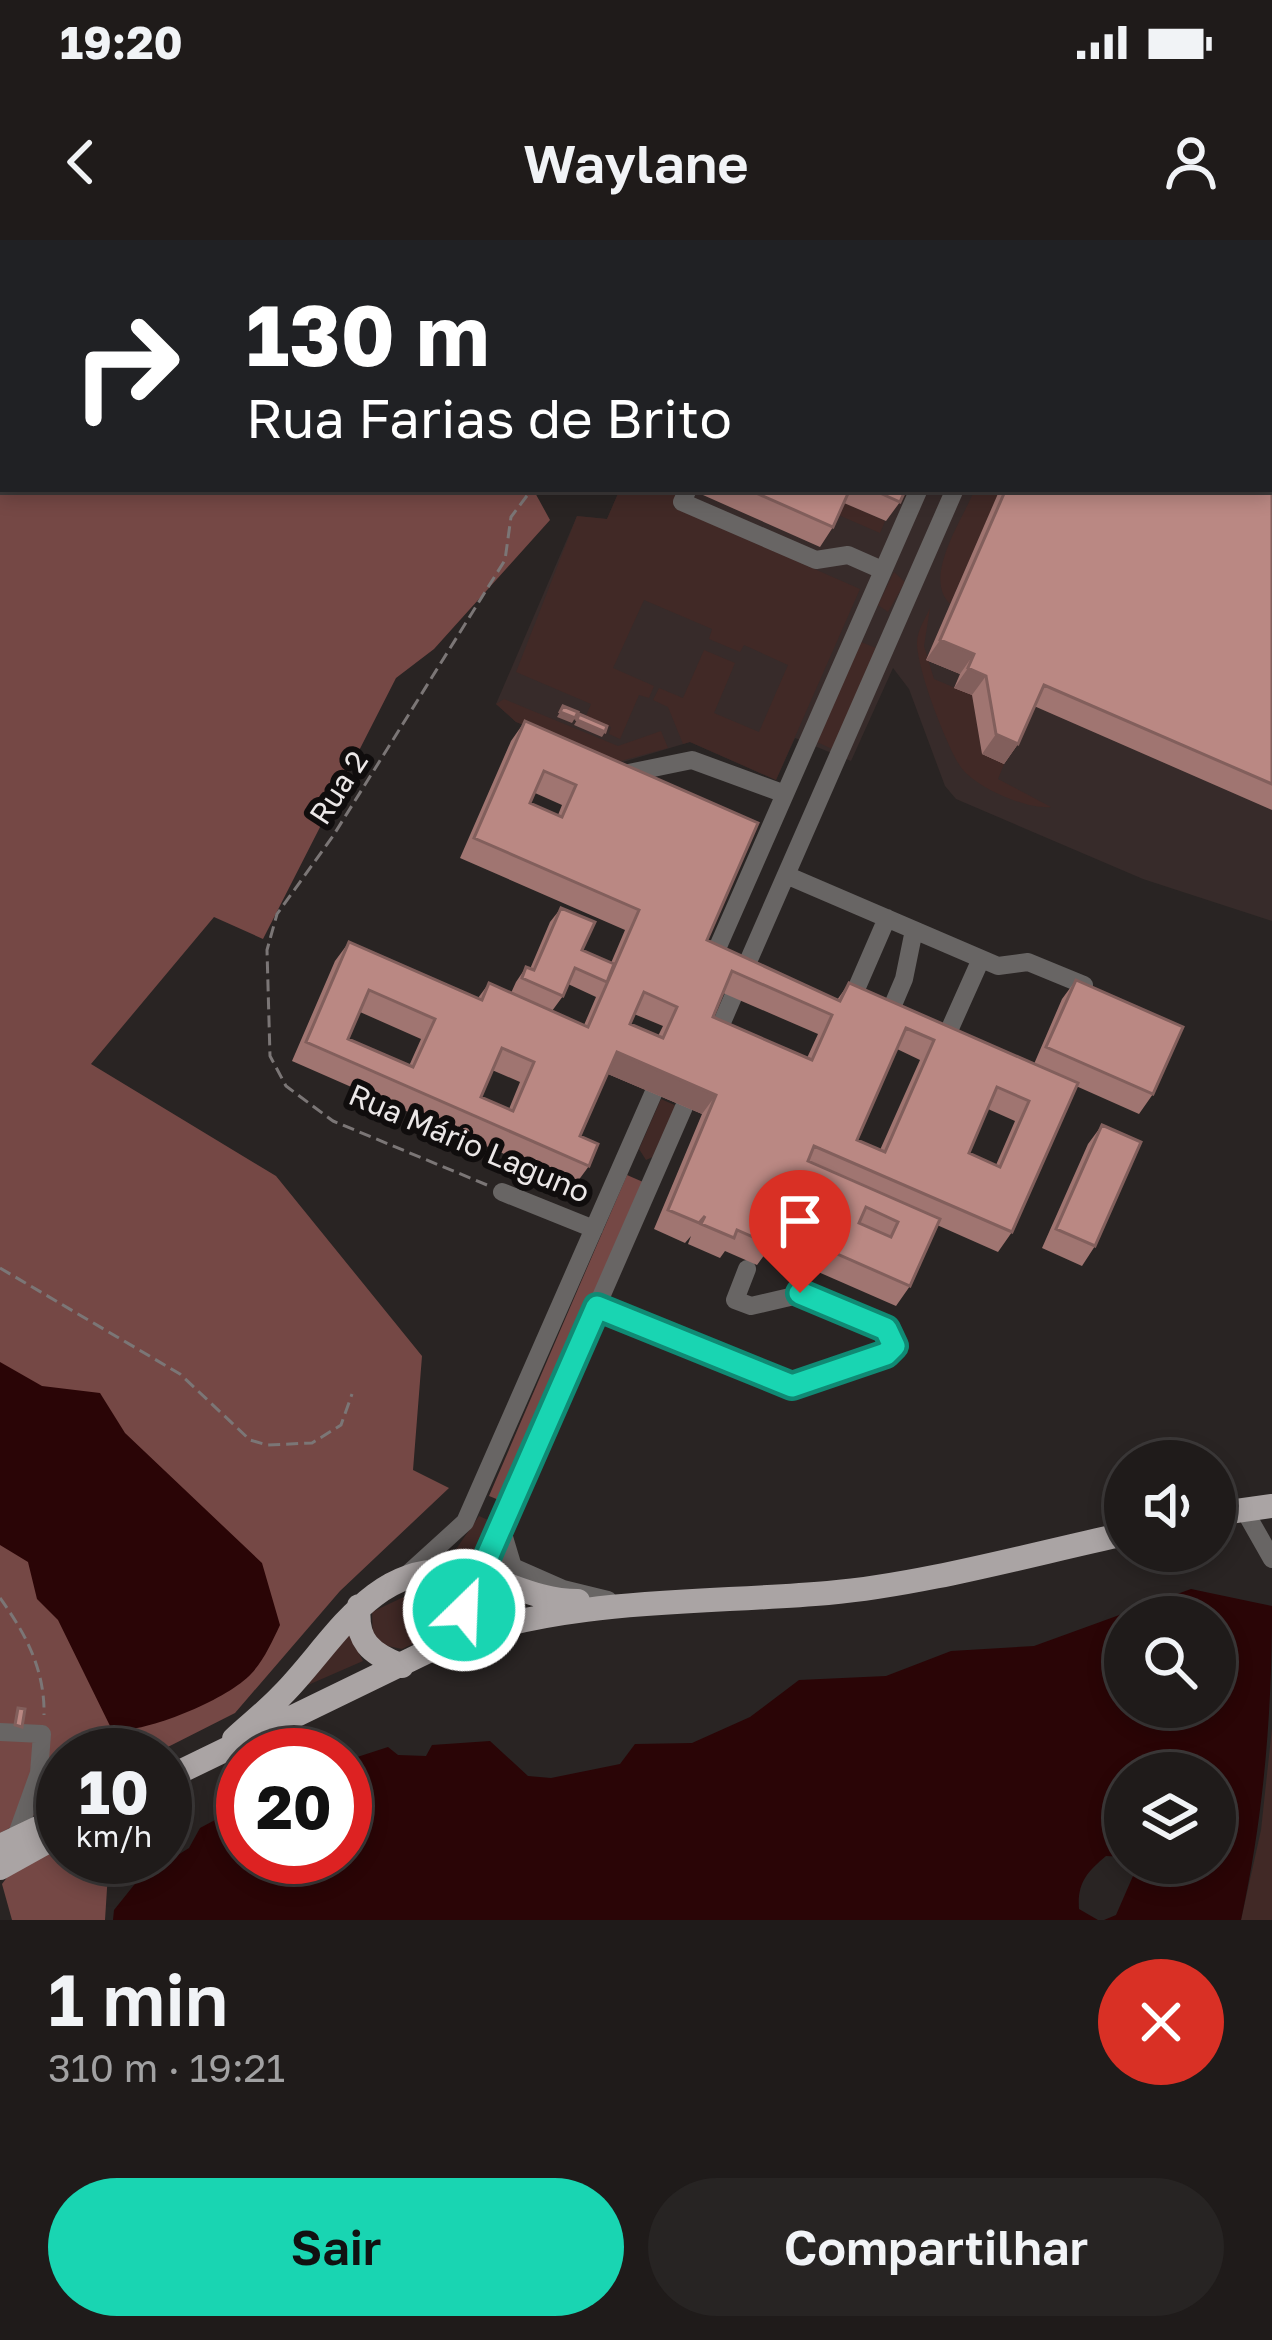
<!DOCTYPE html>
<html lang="pt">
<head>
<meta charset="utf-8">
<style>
	:root { --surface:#1f1b1a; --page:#272423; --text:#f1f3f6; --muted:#a1a1a2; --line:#3c3939; --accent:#19d5b2 }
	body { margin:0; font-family:"Golos Text",sans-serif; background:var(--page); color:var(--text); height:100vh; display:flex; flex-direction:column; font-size:45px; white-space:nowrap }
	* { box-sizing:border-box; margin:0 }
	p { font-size:39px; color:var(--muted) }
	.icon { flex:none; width:66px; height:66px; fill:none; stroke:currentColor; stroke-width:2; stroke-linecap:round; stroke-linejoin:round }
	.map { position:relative; height:1680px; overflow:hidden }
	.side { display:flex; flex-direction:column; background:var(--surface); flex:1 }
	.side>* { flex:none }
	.guide { position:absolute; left:0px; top:0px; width:1272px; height:252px; box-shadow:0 6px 18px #0003,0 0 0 3px var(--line); background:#202124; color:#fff; overflow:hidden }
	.controls { position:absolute; left:1104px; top:1200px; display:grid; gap:24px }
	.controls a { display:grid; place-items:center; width:132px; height:132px; border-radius:50%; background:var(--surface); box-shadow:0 6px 18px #0003,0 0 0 3px var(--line); font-size:60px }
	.speed { position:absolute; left:36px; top:1488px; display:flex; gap:24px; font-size:60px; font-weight:700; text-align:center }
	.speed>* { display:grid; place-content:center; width:156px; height:156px; border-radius:50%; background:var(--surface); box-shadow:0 6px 18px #0003,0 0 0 3px var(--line); line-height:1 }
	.speed small { font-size:30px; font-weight:400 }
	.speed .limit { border:18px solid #d22; background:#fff; color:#111 }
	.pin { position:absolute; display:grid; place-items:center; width:102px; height:102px; color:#fff; margin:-123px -51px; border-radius:50% 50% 50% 0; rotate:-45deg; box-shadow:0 0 12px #0007 }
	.pin .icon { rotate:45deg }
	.me { position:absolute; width:132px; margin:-66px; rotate:24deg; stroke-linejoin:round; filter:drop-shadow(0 0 9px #0008) }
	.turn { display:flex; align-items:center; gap:42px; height:252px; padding:0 48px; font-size:54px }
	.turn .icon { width:156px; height:156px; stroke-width:2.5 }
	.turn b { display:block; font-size:84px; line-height:102px }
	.round { display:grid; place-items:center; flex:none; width:126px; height:126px; border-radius:63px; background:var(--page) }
	.head { display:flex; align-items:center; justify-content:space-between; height:204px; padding:0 48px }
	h1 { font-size:72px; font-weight:600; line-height:90px }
	.action { display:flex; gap:24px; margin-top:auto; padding:24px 48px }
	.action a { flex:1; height:138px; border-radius:72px; background:var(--accent); color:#111; font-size:48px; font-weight:600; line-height:138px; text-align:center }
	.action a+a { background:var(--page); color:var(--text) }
	.status { display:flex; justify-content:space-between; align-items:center; height:84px; padding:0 60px; background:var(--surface); direction:ltr }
	.status svg { height:33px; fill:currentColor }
	header { display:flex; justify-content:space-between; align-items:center; height:156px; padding:0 48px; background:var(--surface); font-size:54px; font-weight:600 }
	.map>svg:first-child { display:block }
	.built { fill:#372b2a }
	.green { fill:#412926 }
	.forest { fill:#754845 }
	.water { fill:#2a0506; fill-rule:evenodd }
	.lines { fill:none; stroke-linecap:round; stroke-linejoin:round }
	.path { stroke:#7b7676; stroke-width:3; stroke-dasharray:12 6; stroke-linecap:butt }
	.minor { stroke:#686564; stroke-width:18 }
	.major { stroke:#aaa4a4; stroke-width:24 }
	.wall { fill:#a07571; fill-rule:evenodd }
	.shaded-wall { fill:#825f5c }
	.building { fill:#ba8883; stroke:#825f5c; stroke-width:3; fill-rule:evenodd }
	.route-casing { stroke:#108a74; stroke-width:30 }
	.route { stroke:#19d5b2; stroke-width:21 }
	.labels { text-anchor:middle; stroke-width:12; stroke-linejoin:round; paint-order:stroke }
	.street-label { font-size:30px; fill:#ebe7e7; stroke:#100d0d }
</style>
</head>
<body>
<div class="status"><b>19:20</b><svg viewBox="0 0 49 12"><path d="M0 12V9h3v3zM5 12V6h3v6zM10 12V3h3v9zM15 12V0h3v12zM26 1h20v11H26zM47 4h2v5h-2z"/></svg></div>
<header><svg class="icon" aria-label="back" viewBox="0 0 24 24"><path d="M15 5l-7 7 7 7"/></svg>Waylane<svg class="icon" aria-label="person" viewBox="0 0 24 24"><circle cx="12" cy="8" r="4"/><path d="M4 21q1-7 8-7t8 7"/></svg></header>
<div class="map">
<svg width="1272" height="1680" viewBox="0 0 1272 1680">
	<rect width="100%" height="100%" fill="#292423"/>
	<path class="built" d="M 729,0 L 1272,0 L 1272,681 L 1143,639 L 956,559 L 945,546 L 909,449 L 893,428 L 851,521 L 795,498 L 776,540 L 690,502 L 623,522 L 516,482 L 496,464 L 577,276 L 607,279 L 620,249 L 1269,249 L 1269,3 Z"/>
	<path class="green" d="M 620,249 L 680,249 L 673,267 L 860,349 L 776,540 L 690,502 L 683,504 L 668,467 L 653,460 L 659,448 L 683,458 L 704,410 L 735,423 L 714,473 L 759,492 L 788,425 L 744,405 L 740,412 L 709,399 L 712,389 L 644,360 L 613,428 L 654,446 L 649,458 L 639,455 L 620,499 L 609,494 L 611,487 L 586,476 L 591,464 L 516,432 L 577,276 L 607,279 Z
		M 975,249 L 1001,249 L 950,364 C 922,337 963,279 975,249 Z
		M 840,261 L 885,281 L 880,293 L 834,273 Z
		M 894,332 L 905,342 L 888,372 L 878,365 Z
		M 930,368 L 924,406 L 934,439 L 972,455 L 982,514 L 1004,524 L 998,539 L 1051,567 C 1027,570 974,547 960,526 C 946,504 917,429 917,403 C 917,391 925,379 930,368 Z
		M 861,402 L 876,408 L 832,509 L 817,502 Z
		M 504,459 L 618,506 L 661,491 L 668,508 L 617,522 L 516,482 L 496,464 Z
		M 661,859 L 677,866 L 655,916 L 646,920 L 639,909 Z
		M 479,1276 L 495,1283 L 477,1322 L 452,1315 Z
		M 431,1344 L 455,1360 L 446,1388 L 402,1409 L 373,1403 L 372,1372 Z
		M 482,1348 L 516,1364 L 517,1365 L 472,1377 Z
		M 347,1390 L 363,1421 L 308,1445 L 308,1444 Z
		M 1272,1488 L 1272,1680 L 1241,1680 L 1261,1590 Z"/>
	<path class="forest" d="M 0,0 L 391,0 L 3,3 L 3,249 L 533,249 L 550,280 L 434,409 L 396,438 L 263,699 L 214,677 L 91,824 L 276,936 L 422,1116 L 413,1230 L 449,1248 L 340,1351 L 235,1473 L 152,1515 L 63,1515 L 63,1560 L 0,1593 Z
		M 425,0 L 638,0 L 432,3 Z
		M 627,935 L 643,942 L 504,1262 L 489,1256 Z
		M 63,1602 L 63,1617 L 109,1617 L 105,1680 L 12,1680 L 2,1644 L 21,1619 Z"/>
	<path class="water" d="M 0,1122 L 42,1146 L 100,1153 L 125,1193 L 262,1323 L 280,1385 C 272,1402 264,1420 251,1434 C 228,1459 145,1494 112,1490 L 58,1380 L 37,1359 L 28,1322 L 0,1305 Z
		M 1191,1349 L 1272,1366 C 1272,1474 1264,1574 1241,1680 L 1104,1680 L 1116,1675 L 1133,1636 L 1129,1623 L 1215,1623 L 1215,1533 L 1125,1533 L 1125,1617 L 1106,1616 C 1087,1632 1077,1643 1079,1669 L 1098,1680 L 113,1680 L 114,1670 L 138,1640 L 189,1608 L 200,1588 L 243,1565 L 243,1617 L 345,1617 L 345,1521 L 388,1507 L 398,1515 L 426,1516 L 432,1505 L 490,1501 L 528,1536 L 551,1538 L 620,1524 L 635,1504 L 692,1503 L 750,1477 L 799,1440 L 886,1436 L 951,1411 L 1034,1406 ZM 1125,1377 L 1215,1377 L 1215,1467 L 1125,1467 Z"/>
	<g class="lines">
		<path class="path" d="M 1203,0 L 1217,3
			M 723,3 L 725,0
			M 1222,3 L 1223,0
			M 1269,25 L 1272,27
			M 487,945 L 333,881 L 286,846 L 270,816 L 267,710 L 277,674 L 333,596 L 505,320 L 511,277 L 532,249
			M 0,1028 L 180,1134 L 250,1200 L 267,1205 L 312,1203 L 341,1185 L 352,1154
			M 0,1358 C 26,1394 45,1430 44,1475"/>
		<path class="minor" d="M 1039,3 L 1042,0
			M 1073,3 L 1076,0
			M 688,249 L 682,262 L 816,320 L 848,315 L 882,330
			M 619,535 L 692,520 L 785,554
			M 786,635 L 998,726 L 1028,722 L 1084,745
			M 709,727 L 919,249
			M 740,740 L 955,249
			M 851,761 L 887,678
			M 887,779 L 904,739 L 914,690
			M 713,803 L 733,757
			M 943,804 L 981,719
			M 502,952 L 594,989
			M 597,1067 L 792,1146 L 886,1114 L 894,1106 L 887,1089 L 807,1053 L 751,1066 L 735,1060 L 747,1029
			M 1243,1268 L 1272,1319
			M 501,1287 L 513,1327 L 563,1349 L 608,1360
			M 409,1333 L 465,1282 L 653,854
			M 464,1370 L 684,867
			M 0,1492 L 42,1494 L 39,1533 L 16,1597
			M 39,1533 L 42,1549 L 63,1564"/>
		<path class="major" d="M 1215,1274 L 1272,1266
			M 436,1331 C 468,1351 467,1371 447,1402
			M 359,1366 C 355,1401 371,1414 402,1426
			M 234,1499 C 250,1484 267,1471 282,1455 C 332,1405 370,1325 453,1331 C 497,1334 529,1361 578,1361
			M 165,1539 L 447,1402 C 570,1357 700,1364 828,1353 C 922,1345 1032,1314 1125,1294
			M 0,1606 L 63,1576
			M 0,1628 L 63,1593"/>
	</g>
	<path class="wall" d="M 1272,40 L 1272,570 L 1034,466 L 1018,504 L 1004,524 L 982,514 L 972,455 L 954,448 L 960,434 L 926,420 L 1000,249 L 1269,249 Z
		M 705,249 L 906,249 L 900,262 L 886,281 L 844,263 L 833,287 L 820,307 L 703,255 Z
		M 525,481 L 707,700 L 837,760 L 849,743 L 1034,824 L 1062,759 L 1076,740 L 1153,854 L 1139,874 L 1076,846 L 1012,992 L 998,1012 L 937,985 L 910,1046 L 896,1066 L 768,1010 L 757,1025 L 725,1011 L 720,1018 L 688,1004 L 691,996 L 685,1003 L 654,989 L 702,874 L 608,834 L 580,896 L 589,926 L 575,945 L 292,821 L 335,721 L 349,702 L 478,758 L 489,743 L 511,753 L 516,742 L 526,727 L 530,729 L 550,682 L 561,668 L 582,710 L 611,723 L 625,690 L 460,618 L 511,501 ZM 535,553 L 562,565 L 558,575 L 530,563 ZM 568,744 L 596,757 L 584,785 L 552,771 L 563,756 ZM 723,753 L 818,794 L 807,818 L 713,777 ZM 360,772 L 421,799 L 409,826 L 348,799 ZM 634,774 L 663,786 L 658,796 L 630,784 ZM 897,809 L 920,820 L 880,910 L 857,900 ZM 492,830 L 520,842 L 509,869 L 481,857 ZM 988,869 L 1015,881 L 996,925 L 969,913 Z
		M 1102,885 L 1095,1006 L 1082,1026 L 1042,1008 L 1088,904 Z"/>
	<path class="shaded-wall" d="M 940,400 L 974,414 L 960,434 L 926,420 Z
		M 968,428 L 986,436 L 972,455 L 954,448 Z
		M 560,472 L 575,478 L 572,483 L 557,477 Z
		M 577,480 L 605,492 L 602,497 L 574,485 Z
		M 996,494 L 1018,504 L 1004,524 L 982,514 Z
		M 617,812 L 716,855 L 702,874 L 603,832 Z"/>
	<path class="building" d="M 794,0 L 1015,0 L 1013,3 L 793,3 Z
		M 1114,0 L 1180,0 L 1187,3 L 1112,3 Z
		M 1269,39 L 1272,40 L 1272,544 L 1044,445 L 1018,504 L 996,494 L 986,436 L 968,428 L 974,414 L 940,400 L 1006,249 L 1269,249 Z
		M 747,249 L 850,249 L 833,287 Z
		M 871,249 L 906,249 L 900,262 Z
		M 563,466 L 578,472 L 575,478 L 560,472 Z
		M 579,474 L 607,486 L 605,492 L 577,480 Z
		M 525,481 L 758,583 L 707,700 L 840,761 L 849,743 L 1078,843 L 1012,992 L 814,906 L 808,921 L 940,979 L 910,1046 L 778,988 L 771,1005 L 737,990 L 734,998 L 701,984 L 705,976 L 699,983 L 668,970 L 716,855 L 617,812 L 580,896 L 598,904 L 589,926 L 306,802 L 349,702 L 482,760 L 489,743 L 588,787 L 639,670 L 474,598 ZM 544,531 L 576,545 L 562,577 L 530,563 ZM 732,731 L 832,775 L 812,820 L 713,777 ZM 369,750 L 435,779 L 413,827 L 348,799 ZM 644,752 L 677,767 L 663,798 L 630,784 ZM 906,788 L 934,800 L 885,912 L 857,900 ZM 502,808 L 534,822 L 513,871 L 481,857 ZM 997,847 L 1029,861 L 1000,927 L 969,913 ZM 866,967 L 898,982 L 891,997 L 859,983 Z
		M 561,668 L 595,682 L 582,710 L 614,724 L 607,742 L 575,728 L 563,756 L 522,738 L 526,727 L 534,730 Z
		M 1076,740 L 1183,787 L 1153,854 L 1046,807 Z
		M 1102,885 L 1141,902 L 1095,1006 L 1056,989 Z
		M 18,1468 L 25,1469 L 22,1487 L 15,1485 Z"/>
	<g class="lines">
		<defs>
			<path id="route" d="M 464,1370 L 597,1067 L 792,1146 L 886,1114 L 894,1106 L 886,1089 L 800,1053"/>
		</defs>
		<use href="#route" class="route-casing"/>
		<use href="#route" class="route"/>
	</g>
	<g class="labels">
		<g class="street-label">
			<text transform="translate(339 548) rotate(-57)" y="10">Rua 2</text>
			<text transform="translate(469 904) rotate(23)" y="10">Rua Mário Laguno</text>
		</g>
	</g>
</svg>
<div class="controls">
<a><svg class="icon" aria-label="sound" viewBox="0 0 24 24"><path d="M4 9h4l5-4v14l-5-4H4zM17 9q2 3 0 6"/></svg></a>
<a><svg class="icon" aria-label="search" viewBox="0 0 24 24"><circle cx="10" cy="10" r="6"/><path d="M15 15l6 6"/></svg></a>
<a><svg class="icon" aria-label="layers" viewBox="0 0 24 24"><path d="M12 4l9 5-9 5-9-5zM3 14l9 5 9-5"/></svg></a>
</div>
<div class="speed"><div>10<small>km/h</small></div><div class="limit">20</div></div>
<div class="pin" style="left:800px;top:1053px;background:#d93025"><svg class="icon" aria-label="arrive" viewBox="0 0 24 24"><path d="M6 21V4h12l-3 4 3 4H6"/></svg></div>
<svg class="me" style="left:464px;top:1370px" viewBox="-20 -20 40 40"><circle r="17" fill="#19d5b2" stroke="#fff" stroke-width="3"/><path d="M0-11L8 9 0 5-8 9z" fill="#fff"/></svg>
<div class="guide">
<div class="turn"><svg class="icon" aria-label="right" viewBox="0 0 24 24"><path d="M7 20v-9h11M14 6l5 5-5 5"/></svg><div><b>130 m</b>Rua Farias de Brito</div></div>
</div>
</div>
<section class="side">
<div class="head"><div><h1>1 min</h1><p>310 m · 19:21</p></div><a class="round" style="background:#d93025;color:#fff"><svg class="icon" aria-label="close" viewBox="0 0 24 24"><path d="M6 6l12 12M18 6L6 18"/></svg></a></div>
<div class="action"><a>Sair</a><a>Compartilhar</a></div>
</section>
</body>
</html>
